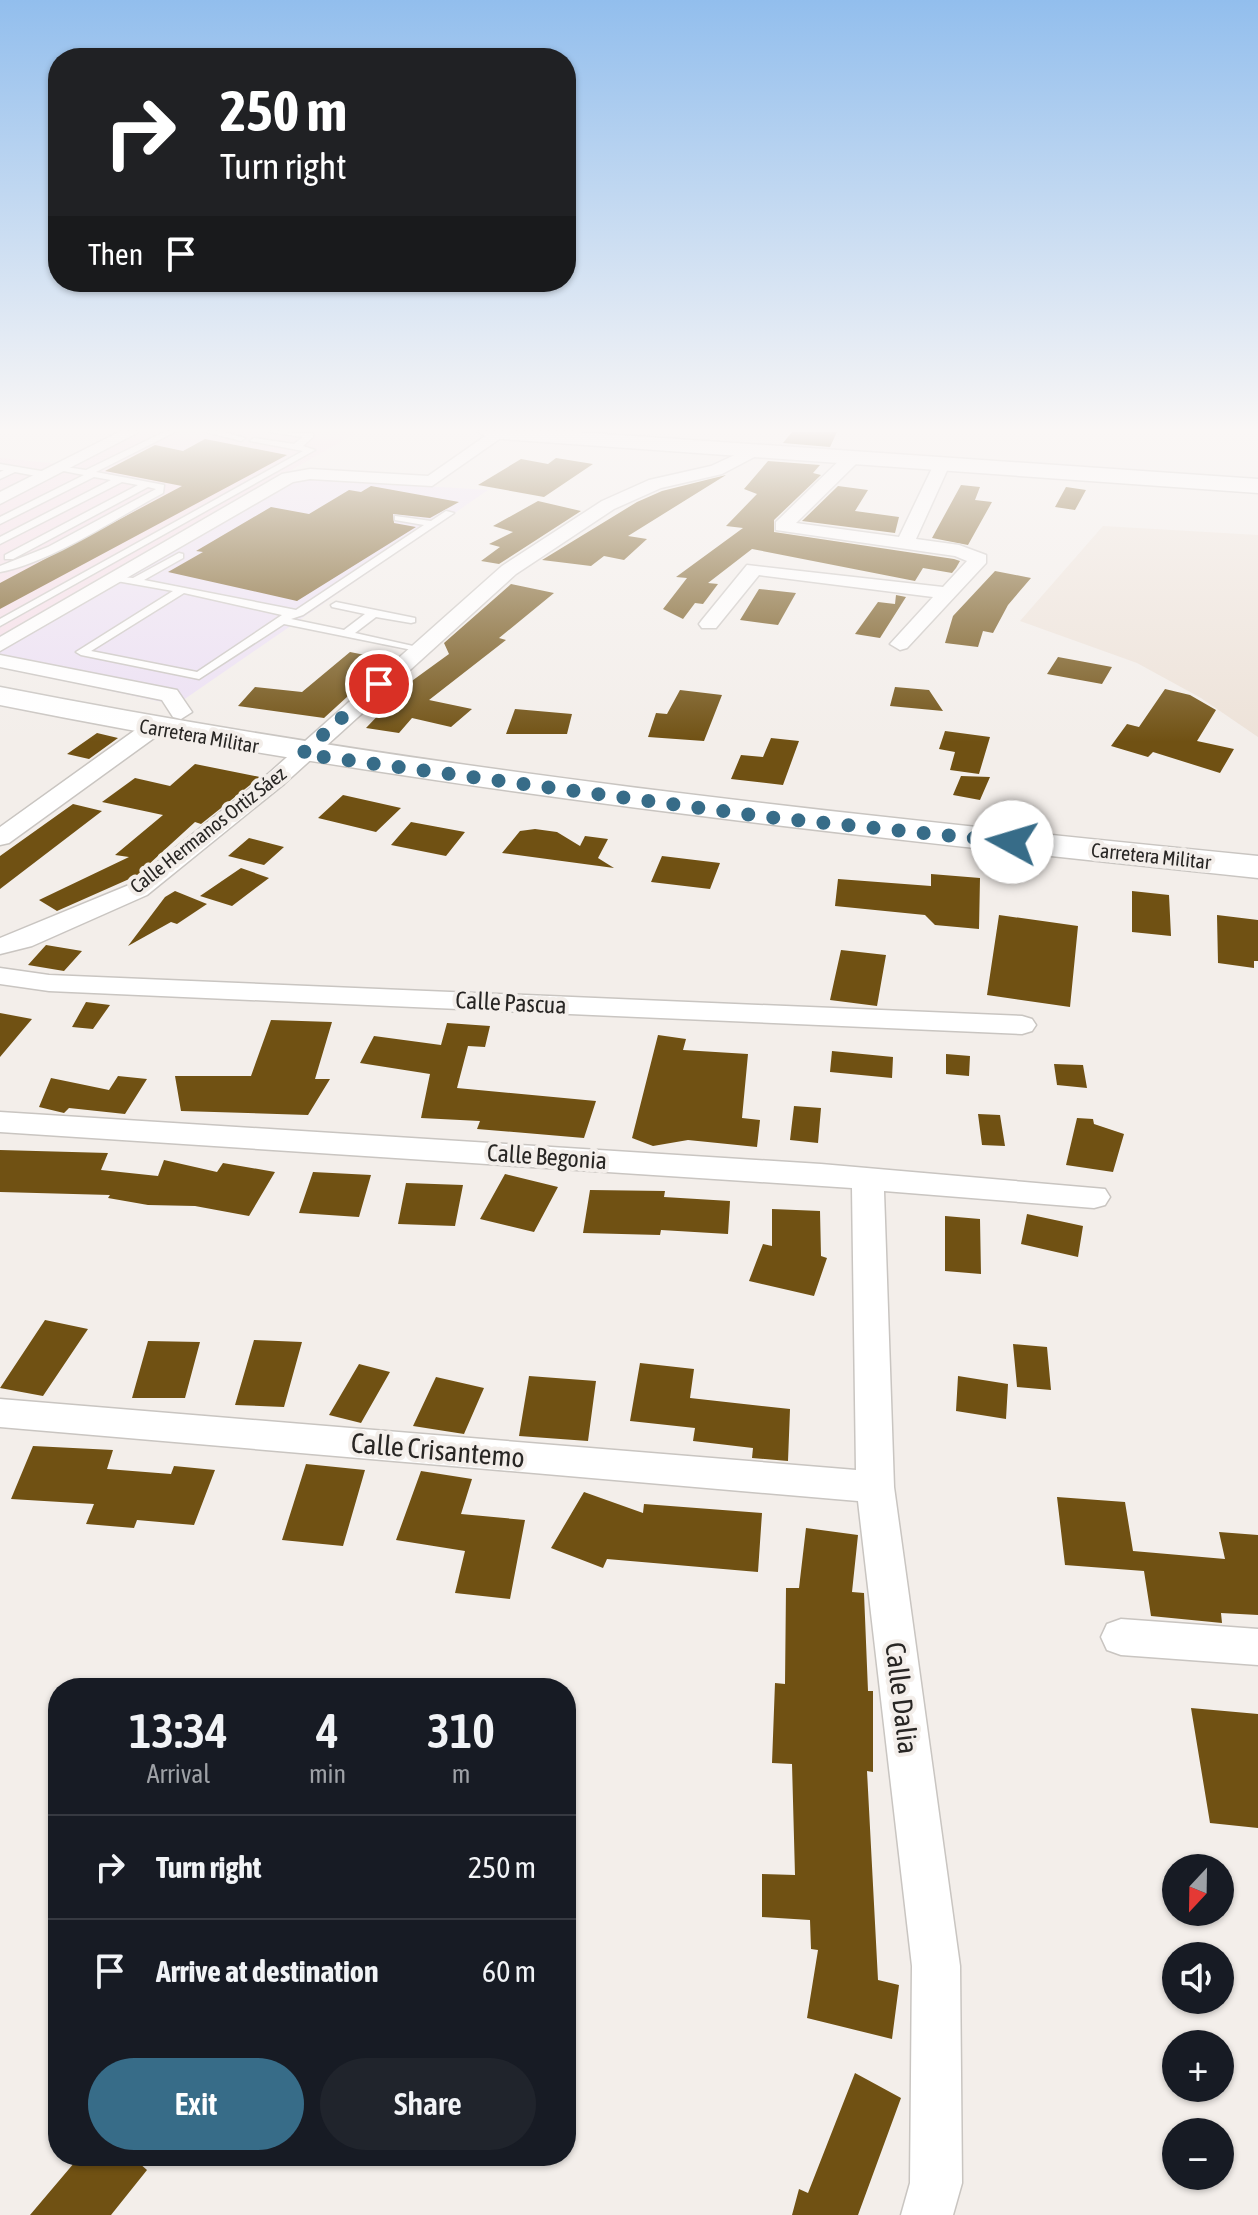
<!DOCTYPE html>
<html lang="en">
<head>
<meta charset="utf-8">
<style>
	:root { --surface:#171b24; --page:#20242c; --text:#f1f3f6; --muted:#9ea1a6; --line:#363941; --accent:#376c88 }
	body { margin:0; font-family:"Asap Condensed",sans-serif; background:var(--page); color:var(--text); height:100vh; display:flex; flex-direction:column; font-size:30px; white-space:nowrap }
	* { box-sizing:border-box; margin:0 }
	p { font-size:26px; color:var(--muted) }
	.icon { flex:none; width:44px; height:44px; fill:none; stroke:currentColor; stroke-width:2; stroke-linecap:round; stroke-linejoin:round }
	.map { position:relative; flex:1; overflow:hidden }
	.sheet { position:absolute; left:48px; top:1678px; width:528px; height:488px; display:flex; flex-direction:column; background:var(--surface); border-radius:32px; box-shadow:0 2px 6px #0004 }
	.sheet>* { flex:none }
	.guide { position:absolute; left:48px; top:48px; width:528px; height:244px; border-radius:32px; box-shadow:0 2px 6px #0004; background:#202124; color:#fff; overflow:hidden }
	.needle { width:52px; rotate:202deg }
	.buttons { position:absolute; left:1162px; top:1854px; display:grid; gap:16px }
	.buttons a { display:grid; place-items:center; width:72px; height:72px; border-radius:50%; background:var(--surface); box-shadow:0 2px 6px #0004; font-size:40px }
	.pin { position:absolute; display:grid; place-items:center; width:68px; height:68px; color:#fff; margin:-34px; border:4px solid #fff; border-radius:50%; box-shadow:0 2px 8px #0007 }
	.me { position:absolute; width:88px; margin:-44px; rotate:276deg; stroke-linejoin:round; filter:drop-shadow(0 0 6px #0008) }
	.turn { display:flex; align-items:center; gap:28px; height:168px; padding:0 40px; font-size:36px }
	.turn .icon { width:104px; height:104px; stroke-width:2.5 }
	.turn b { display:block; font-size:56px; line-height:68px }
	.then { display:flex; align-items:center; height:76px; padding:0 40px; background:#0003; gap:16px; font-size:30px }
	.eta { display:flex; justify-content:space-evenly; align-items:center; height:136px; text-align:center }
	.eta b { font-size:48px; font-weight:600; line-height:56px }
	.button { display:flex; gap:16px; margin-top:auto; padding:16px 40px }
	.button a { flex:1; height:92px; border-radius:48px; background:var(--accent); color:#fff; font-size:32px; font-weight:600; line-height:92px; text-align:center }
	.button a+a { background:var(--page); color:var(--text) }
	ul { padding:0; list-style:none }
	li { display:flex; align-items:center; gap:24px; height:104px; padding:0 40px; border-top:2px solid var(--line) }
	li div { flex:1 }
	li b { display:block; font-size:30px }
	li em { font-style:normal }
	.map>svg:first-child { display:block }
	.commercial { fill:#f6dde8 }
	.built { fill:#ede2d8 }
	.medical { fill:#ece0f4 }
	.building { fill:#705113 }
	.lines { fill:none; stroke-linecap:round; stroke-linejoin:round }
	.service-casing { stroke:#c9c5c1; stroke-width:3 }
	.minor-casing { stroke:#c9c5c1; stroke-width:3 }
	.tertiary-casing { stroke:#c9c5c1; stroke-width:3 }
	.secondary-casing { stroke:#c9c5c1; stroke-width:3 }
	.service { fill:#fff; fill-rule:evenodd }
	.minor { fill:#fff; fill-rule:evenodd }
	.tertiary { fill:#fff; fill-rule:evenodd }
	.secondary { fill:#fff; fill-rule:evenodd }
	.route { stroke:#376c88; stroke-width:14; stroke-dasharray:0 25.2 }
	.labels { text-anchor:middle; stroke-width:8; stroke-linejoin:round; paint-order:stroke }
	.far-street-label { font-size:20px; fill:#282624; stroke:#f3eeea }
	.street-label { font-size:24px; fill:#282624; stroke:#f3eeea }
	.near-street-label { font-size:28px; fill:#282624; stroke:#f3eeea }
</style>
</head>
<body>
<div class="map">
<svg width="1258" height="2215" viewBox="0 0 1258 2215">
	<rect width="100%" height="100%" fill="#f3eeea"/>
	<path class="commercial" d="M 142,432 L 358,432 L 0,636 L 0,504 Z
		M 0,458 L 59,464 L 0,492 Z"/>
	<path class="built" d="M 1103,526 L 1258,535 L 1258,737 L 1201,698 L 1137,663 L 1020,621 Z"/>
	<path class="medical" d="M 279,477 L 488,490 L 176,705 L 0,667 L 0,636 Z"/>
	<path class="building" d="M 792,432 L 837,432 L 830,447 L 783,443 Z
		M 205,439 L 287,455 L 0,609 L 0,583 L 182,486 L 105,471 L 155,445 L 183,451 Z
		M 556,458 L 593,464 L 544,497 L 478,485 L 521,459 L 548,464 Z
		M 768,461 L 820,465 L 813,473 L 821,475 L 774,520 L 774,532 L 954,559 L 960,561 L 956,568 L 952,573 L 923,568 L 915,581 L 752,549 L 708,583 L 718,584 L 703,604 L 695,603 L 683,619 L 663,609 L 687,578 L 676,577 L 743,528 L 726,526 L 757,494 L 744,489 Z
		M 726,475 L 628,536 L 647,539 L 624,560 L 604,556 L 591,566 L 542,560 L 637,502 L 662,491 Z
		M 961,485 L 980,487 L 975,500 L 992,502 L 968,545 L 932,538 Z
		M 371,486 L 459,502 L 430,518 L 393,514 L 394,523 L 416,527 L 297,601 L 168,572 L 203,552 L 196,551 L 271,507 L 309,514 L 349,490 L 361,492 Z
		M 838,486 L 868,490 L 855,511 L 899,517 L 895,533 L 802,521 Z
		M 1066,487 L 1086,490 L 1075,510 L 1055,507 Z
		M 538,501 L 581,511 L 499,564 L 481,561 L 500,547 L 489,544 L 513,532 L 493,526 Z
		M 995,571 L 1031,578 L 1008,605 L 993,633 L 983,631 L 978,647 L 945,643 L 953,616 Z
		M 511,584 L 554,593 L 499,638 L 506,640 L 429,700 L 472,709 L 451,727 L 412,718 L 399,733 L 366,728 L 409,683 L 449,654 L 444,643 Z
		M 759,589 L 796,593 L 778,625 L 740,620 Z
		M 896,595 L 906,597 L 880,638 L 855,634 L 878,602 L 895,604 Z
		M 350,652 L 380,658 L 362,673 L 371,675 L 324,718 L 238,706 L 255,687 L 302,692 Z
		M 1058,657 L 1112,667 L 1102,684 L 1047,674 Z
		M 895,687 L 929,690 L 943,711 L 890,706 Z
		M 1165,689 L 1190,695 L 1216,710 L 1197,741 L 1234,749 L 1220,773 L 1153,752 L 1148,757 L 1111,746 L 1127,724 L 1139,727 Z
		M 680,690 L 722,695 L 704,741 L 648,737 L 656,713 L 667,714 Z
		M 515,709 L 572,714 L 567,734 L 506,734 Z
		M 945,731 L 990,737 L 979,774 L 950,770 L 955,752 L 939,749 Z
		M 97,733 L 118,738 L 89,759 L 67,754 Z
		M 771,738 L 799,741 L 783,785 L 731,779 L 741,755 L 763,757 Z
		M 195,764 L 260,777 L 201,824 L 195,822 L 136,876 L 57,911 L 39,900 L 129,857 L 115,855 L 163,815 L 102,802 L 135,778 L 170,786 Z
		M 961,776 L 990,777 L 980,800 L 953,795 Z
		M 343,795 L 401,808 L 376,832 L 318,818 Z
		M 73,804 L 102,811 L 0,889 L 0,856 Z
		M 411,822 L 465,832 L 446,856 L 391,845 Z
		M 535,829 L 557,832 L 580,846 L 585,836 L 608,839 L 598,858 L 614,868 L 502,853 L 520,831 Z
		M 249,838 L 284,847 L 264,865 L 228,856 Z
		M 662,856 L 720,863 L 710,889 L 651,882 Z
		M 241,868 L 269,878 L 232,906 L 200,896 Z
		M 931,874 L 980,878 L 979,929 L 935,925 L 925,915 L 835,906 L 838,879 L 931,886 Z
		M 175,891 L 207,904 L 177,924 L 171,922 L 128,946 L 165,897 Z
		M 1132,891 L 1169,895 L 1171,936 L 1132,932 Z
		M 999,915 L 1078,926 L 1070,1007 L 987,995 Z
		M 1217,915 L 1258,920 L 1258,961 L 1254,961 L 1254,968 L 1218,963 Z
		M 46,945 L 82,951 L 64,971 L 28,965 Z
		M 841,950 L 886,955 L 877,1006 L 830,1000 Z
		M 86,1002 L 110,1005 L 93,1029 L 72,1027 Z
		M 0,1013 L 32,1019 L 0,1057 Z
		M 271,1020 L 332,1022 L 315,1079 L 330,1079 L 308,1115 L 181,1111 L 175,1076 L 251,1076 Z
		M 447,1023 L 490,1026 L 485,1047 L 468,1046 L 457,1088 L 596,1101 L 584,1138 L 477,1129 L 480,1121 L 421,1118 L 430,1074 L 360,1063 L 374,1036 L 441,1045 Z
		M 658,1035 L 686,1039 L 683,1050 L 748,1054 L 742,1118 L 760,1120 L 757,1147 L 688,1140 L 653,1146 L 632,1138 Z
		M 832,1051 L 893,1057 L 892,1078 L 830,1072 Z
		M 946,1054 L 970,1056 L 969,1076 L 946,1074 Z
		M 1054,1064 L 1083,1065 L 1087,1088 L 1057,1085 Z
		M 118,1076 L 147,1079 L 125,1114 L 69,1108 L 64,1113 L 39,1107 L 51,1078 L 109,1090 Z
		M 794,1106 L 821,1108 L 818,1143 L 790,1140 Z
		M 978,1114 L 1000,1115 L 1005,1146 L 982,1145 Z
		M 1077,1118 L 1093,1119 L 1094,1124 L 1124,1134 L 1113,1172 L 1066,1165 Z
		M 0,1150 L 108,1153 L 101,1170 L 158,1176 L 164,1160 L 217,1172 L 223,1163 L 275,1172 L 249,1216 L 195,1206 L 148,1205 L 108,1198 L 110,1195 L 0,1192 Z
		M 313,1172 L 371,1175 L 359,1217 L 299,1213 Z
		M 505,1174 L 558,1187 L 534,1232 L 480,1219 Z
		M 406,1183 L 463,1185 L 455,1226 L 398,1224 Z
		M 590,1190 L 665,1191 L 664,1197 L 730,1201 L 728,1234 L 661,1230 L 660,1235 L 583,1233 Z
		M 772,1209 L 820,1211 L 821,1256 L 827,1258 L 814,1296 L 749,1281 L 763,1244 L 772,1246 Z
		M 1027,1214 L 1083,1226 L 1078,1257 L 1021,1244 Z
		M 945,1216 L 980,1219 L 981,1274 L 945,1271 Z
		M 45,1320 L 88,1329 L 43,1396 L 0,1388 Z
		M 254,1340 L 302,1342 L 284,1407 L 235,1405 Z
		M 148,1341 L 200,1342 L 185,1398 L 132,1398 Z
		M 1013,1344 L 1047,1347 L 1051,1390 L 1017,1387 Z
		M 640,1363 L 694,1369 L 690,1398 L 790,1409 L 788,1461 L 752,1458 L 753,1448 L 693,1441 L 695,1428 L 630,1421 Z
		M 359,1364 L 390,1372 L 361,1423 L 329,1415 Z
		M 529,1376 L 596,1381 L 588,1441 L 519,1436 Z
		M 958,1376 L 1008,1384 L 1006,1419 L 956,1411 Z
		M 436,1377 L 484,1388 L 464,1434 L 413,1426 Z
		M 33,1446 L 113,1450 L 107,1469 L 171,1474 L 174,1466 L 215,1470 L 194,1525 L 137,1520 L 134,1528 L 86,1524 L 94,1504 L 11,1499 Z
		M 306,1464 L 365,1470 L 343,1546 L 282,1540 Z
		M 421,1471 L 472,1479 L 461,1514 L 525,1520 L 510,1599 L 455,1593 L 465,1551 L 396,1540 Z
		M 584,1492 L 643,1513 L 644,1504 L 762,1513 L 758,1572 L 607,1559 L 603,1568 L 551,1548 Z
		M 1057,1497 L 1125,1502 L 1133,1551 L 1225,1559 L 1219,1532 L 1258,1535 L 1258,1615 L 1221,1613 L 1222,1623 L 1151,1616 L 1144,1571 L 1065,1565 Z
		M 806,1528 L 858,1535 L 852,1592 L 864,1593 L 868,1691 L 873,1691 L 873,1772 L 867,1771 L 878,1980 L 899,1985 L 892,2039 L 807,2018 L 818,1950 L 811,1949 L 810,1920 L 762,1917 L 762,1874 L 795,1875 L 792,1764 L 772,1763 L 775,1683 L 785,1684 L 786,1588 L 799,1588 Z
		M 1191,1708 L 1258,1714 L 1258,1828 L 1210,1823 Z
		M 855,2073 L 901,2098 L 858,2215 L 792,2215 L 799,2189 L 808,2193 Z
		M 80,2156 L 131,2156 L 147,2170 L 111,2215 L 30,2215 Z"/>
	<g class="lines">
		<defs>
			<path id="service" d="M 164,432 L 175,432 L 96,472 L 164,485 L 163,493 C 116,518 52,562 0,572 L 0,566 L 48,547 L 156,489 L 148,487 L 13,559 L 5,559 L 5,555 L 138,485 L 122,482 L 0,544 L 0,537 L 111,480 L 94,477 L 0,524 L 0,517 L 84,475 L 58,470 L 58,466 L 86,470 Z
				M 206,432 L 223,432 L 245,438 L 241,441 Z
				M 270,432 L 313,433 L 313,437 L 303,446 L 315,450 L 0,626 L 0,619 L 303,451 L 250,441 L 254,438 L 294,444 L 303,437 Z
				M 0,464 L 47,472 L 52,475 L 47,478 L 15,472 L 0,479 L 0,472 L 4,470 L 0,470 Z
				M 446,511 L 454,513 L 303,615 L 291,619 L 344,630 L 365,614 L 332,607 L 331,605 L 336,602 L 415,618 L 415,622 L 411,623 L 376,617 L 355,633 L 422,648 L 422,652 L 284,624 L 199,679 L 81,655 L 76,652 L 173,591 L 111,580 L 111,576 L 133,578 L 179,553 L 183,554 L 183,558 L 144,580 L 296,610 L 424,525 L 395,520 L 395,516 L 431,521 ZM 184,593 L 282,615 L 197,672 L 91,651 Z"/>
			<path id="minor" d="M 119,432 L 139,432 L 0,504 L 0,492 Z
				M 491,432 L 508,433 L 432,486 L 310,479 L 293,482 L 0,651 L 0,637 L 282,474 L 310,469 L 428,476 Z
				M 754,446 L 760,448 L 760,454 L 722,474 L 661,488 L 614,509 L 516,574 L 284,784 L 147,895 L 32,946 L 0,954 L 0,938 L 129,885 L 268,774 L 502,566 L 602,501 L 649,480 L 711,466 Z
				M 852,453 L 858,454 L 858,462 L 796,523 L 899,537 L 934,464 L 942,459 L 950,464 L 916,539 L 959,545 L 986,555 L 986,563 L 907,648 L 900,650 L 890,644 L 933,597 L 759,575 L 716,628 L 702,628 L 699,624 L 702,620 L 747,565 L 943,587 L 967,561 L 955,556 L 776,530 L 776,522 L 846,454 Z
				M 0,655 L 177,690 L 192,712 L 181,719 L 173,717 L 162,700 L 0,667 Z
				M 153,721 L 161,723 L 164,728 L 161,733 L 9,843 L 0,845 L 0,827 L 145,723 Z
				M 0,968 L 49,975 L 1022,1016 L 1032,1019 L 1036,1025 L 1032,1031 L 1022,1034 L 49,991 L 0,984 Z
				M 0,1112 L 821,1164 L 1105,1189 L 1110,1197 L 1105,1205 L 1094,1208 L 884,1191 L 894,1487 L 960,1966 L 962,2183 L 953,2215 L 901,2215 L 910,2183 L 912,1966 L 858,1501 L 0,1427 L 0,1399 L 856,1470 L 852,1188 L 0,1132 Z
				M 1121,1619 L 1258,1629 L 1258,1665 L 1121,1655 L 1107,1650 L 1101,1637 L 1107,1624 Z"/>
			<path id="tertiary" d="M 478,432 L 575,432 L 1258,479 L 1258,493 L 488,438 Z"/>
			<path id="secondary" d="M 0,687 C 416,769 836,814 1258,856 L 1258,878 C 836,834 416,789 0,705 Z"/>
		</defs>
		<use href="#service" class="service-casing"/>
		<use href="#minor" class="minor-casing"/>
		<use href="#tertiary" class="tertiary-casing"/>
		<use href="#secondary" class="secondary-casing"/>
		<use href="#service" class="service"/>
		<use href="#minor" class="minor"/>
		<use href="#tertiary" class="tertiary"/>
		<use href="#secondary" class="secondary"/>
	</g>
	<linearGradient id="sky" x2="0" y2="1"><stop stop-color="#92beed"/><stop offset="0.58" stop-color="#faf7f6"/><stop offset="1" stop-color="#faf7f6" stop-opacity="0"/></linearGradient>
	<rect width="1258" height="742" fill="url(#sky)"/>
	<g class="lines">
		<path class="route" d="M 379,684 L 302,754 L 767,817 L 1012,842"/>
	</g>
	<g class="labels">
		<g class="far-street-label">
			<text transform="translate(199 736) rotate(10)" y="7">Carretera Militar</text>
			<text transform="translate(208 830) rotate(-38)" y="7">Calle Hermanos Ortiz Sáez</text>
			<text transform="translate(1151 856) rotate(6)" y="7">Carretera Militar</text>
		</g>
		<g class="street-label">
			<text transform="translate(511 1003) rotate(3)" y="8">Calle Pascua</text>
			<text transform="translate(547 1157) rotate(4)" y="8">Calle Begonia</text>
		</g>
		<g class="near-street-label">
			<text transform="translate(438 1450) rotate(5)" y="10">Calle Crisantemo</text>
			<text transform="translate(902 1698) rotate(83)" y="10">Calle Dalia</text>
		</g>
	</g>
</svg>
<div class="buttons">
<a><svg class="needle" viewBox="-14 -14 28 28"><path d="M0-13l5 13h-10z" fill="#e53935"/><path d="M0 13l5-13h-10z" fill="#9ea1a6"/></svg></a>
<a><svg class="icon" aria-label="sound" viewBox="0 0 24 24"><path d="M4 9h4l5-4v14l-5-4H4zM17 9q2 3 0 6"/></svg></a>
<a>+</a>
<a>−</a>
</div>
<div class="pin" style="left:379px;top:684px;background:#d93025"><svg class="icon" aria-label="arrive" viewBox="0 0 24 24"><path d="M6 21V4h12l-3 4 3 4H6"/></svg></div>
<svg class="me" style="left:1012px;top:842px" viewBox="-20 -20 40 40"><circle r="19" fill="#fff"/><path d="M0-13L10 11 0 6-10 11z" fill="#376c88"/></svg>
<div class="guide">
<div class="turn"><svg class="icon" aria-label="right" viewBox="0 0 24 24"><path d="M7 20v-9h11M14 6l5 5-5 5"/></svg><div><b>250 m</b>Turn right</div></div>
<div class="then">Then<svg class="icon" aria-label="arrive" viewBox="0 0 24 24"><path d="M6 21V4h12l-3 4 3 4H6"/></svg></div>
</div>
<section class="sheet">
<div class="eta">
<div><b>13:34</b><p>Arrival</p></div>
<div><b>4</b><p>min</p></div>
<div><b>310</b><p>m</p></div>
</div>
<ul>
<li><svg class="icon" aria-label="right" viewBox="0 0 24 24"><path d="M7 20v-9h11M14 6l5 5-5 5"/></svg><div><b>Turn right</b></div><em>250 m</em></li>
<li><svg class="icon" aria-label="arrive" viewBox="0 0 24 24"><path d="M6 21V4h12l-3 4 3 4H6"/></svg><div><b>Arrive at destination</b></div><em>60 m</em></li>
</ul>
<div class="button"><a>Exit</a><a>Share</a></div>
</section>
</div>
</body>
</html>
